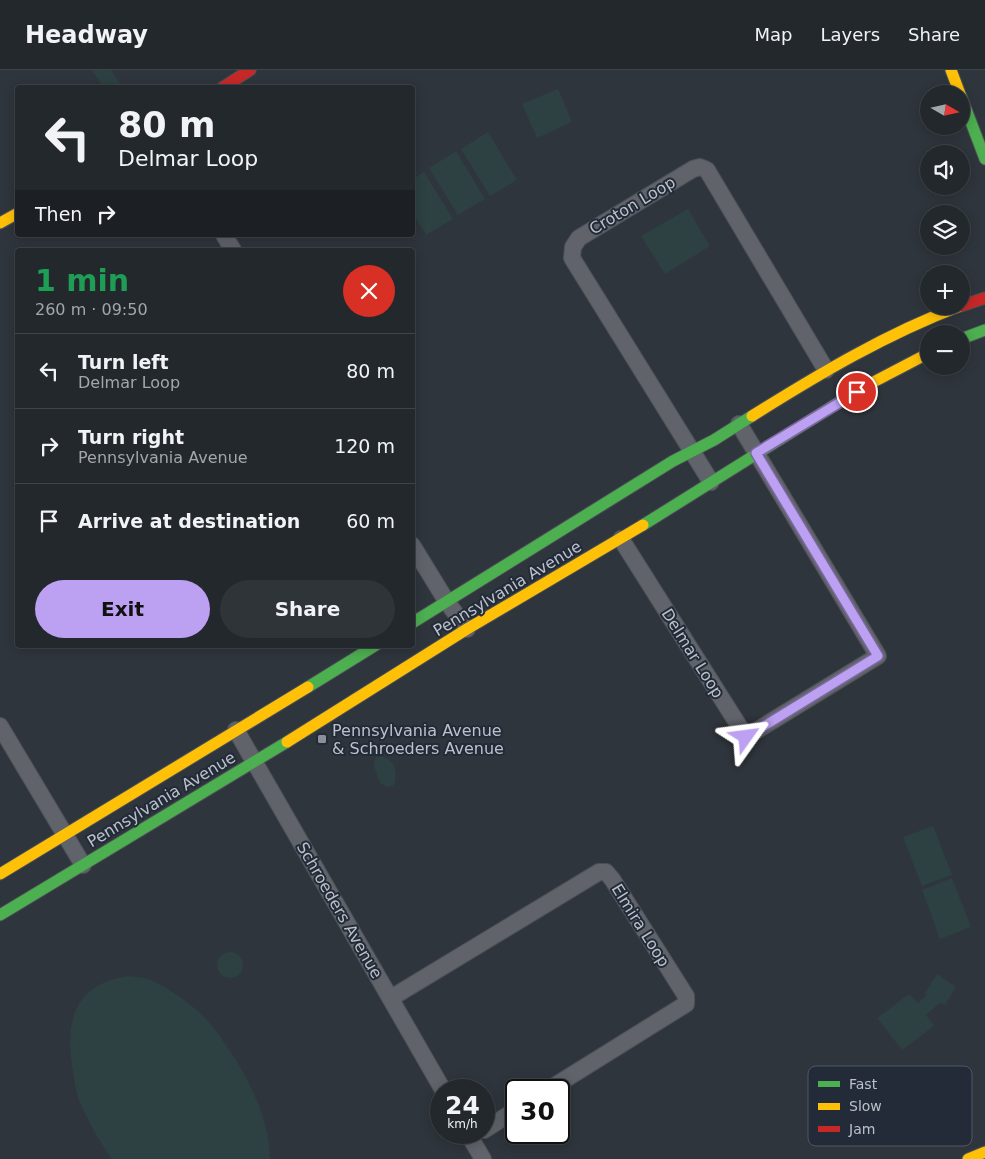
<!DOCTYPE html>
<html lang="en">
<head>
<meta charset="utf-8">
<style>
	:root { --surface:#23282d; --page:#2f3439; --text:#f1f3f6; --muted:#a3a6aa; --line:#404449; --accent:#bca0f2 }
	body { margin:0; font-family:"DejaVu Sans",sans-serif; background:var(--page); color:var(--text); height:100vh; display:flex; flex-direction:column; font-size:19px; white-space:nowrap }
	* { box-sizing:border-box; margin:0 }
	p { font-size:16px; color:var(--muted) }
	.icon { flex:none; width:28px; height:28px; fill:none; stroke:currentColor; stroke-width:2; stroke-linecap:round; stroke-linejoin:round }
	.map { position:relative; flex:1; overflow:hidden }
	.details { position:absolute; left:15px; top:178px; width:400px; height:400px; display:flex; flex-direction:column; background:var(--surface); border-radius:5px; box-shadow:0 2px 12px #0003,0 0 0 1px var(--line) }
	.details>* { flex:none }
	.guide { position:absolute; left:15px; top:15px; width:400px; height:152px; border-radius:5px; box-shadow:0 2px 12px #0003,0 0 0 1px var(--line); background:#23282d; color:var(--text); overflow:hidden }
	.needle { width:32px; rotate:99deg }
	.fabs { position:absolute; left:920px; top:15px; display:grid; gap:10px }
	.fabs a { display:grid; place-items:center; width:50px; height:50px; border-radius:50%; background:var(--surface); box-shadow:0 2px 12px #0003,0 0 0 1px var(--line); font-size:25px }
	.speed { position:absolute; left:430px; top:1009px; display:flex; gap:10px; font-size:25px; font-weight:700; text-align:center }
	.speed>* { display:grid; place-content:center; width:65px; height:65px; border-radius:50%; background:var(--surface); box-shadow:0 2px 12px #0003,0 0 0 1px var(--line); line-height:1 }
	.speed small { font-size:12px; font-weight:400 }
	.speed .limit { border:2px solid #111; border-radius:8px; background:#fff; color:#111 }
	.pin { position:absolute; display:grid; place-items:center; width:42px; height:42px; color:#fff; margin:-21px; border:2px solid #fff; border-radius:50%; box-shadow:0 1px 5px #0007 }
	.me { position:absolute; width:55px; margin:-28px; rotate:59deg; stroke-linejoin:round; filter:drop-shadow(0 0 4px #0008) }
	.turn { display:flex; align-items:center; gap:18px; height:105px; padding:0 20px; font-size:22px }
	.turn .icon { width:65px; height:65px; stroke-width:2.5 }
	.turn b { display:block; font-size:35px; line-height:42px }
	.then { display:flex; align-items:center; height:48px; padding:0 20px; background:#0003; gap:10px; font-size:19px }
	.round { display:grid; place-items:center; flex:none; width:52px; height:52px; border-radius:26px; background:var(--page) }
	.summary { display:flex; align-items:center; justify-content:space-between; height:85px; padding:0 20px }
	h1 { font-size:30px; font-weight:700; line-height:38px; color:#1e9e55 }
	.button { display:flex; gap:10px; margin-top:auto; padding:10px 20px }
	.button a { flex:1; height:58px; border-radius:30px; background:var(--accent); color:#111; font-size:20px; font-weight:700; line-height:58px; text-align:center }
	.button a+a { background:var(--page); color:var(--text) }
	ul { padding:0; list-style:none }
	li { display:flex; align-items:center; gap:15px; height:75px; padding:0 20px; border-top:1px solid var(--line) }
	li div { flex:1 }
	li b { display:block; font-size:19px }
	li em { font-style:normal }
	header { display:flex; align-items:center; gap:30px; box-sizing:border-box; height:70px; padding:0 25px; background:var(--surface); border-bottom:1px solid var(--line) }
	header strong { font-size:24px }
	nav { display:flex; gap:28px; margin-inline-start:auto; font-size:18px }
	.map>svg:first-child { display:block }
	.green { fill:#2d4042 }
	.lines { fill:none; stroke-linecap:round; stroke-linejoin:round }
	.street-casing { stroke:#4d5157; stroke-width:18 }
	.fast-casing { stroke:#4d5157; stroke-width:13 }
	.slow-casing { stroke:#4d5157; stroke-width:13 }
	.jam-casing { stroke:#4d5157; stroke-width:13 }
	.street { stroke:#60636a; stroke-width:16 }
	.fast { stroke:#4caf50; stroke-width:11 }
	.slow { stroke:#ffc107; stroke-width:11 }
	.jam { stroke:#c62828; stroke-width:11 }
	.route-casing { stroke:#7a689d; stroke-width:12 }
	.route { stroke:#bca0f2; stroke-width:9 }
	.poi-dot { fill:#8a9099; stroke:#222b37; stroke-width:2 }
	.labels { text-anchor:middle; stroke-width:4; stroke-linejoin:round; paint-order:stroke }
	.street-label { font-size:16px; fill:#bbc1cb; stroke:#222b37 }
	.poi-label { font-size:16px; fill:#bbc1cb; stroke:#222b37; text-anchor:start }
	.key { fill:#222b37; stroke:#505863; stroke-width:1 }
	.key-label { font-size:14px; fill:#bbc1cb }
</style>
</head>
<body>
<header>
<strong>Headway</strong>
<nav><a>Map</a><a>Layers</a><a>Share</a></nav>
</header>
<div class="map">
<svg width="985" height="1089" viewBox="0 0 985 1089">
	<rect width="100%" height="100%" fill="#2f353c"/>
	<path class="green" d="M 92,0 L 111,0 L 122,17 L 103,17 Z
		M 558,19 L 572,52 L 537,68 L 522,34 Z
		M 488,62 L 517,110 L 490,126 L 461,79 Z
		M 456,81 L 485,129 L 458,145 L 429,98 Z
		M 424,102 L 453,149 L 426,165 L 413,143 L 413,109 Z
		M 688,139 L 710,176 L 665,204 L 641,166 Z
		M 381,686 C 395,690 398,702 394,715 L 387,717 L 380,713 L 374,696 L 375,688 Z
		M 933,756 L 952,805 L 922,816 L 903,767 Z
		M 952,808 L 971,857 L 940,869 L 922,820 Z
		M217 895a13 13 0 1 1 26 0a13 13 0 1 1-26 0Z
		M 937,904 L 956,917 L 945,935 L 940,933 L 926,945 L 934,956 L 902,980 L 877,948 L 909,924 L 918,933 L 927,925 L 925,923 Z
		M 129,906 C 135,907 142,907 148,909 C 171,919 197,937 213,957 C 240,992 270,1043 270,1089 L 112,1089 C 100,1072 88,1052 80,1032 C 75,1021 74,1007 72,995 C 65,947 77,913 129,906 Z"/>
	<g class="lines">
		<defs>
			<path id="street" d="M 224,165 L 233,180
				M 711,412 L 572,188 L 573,177 L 579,168 L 693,99 L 700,97 L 707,100 L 826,300
				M 621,469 L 746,667 L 878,586 L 739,354
				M 412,475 L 447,532 L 467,559
				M 0,656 L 83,795
				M 236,660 L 443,1020
				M 391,928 L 599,802 L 606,802 L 612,809 L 686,926 L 686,934 L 548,1020
				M 484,1060 L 516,1040
				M 467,1062 L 483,1089"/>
			<path id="fast" d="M 961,26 L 985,89
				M 961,269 L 985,260
				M 643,455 L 862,318
				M 412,553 L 673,391 L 714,370 L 752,346
				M 308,617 L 376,575
				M 0,845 L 287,672"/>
			<path id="slow" d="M 951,0 L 960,24
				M 0,153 L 18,143
				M 862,318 L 929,283
				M 752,346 C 819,304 886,264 960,236
				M 287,672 L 467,559 L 643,455
				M 0,804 L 308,617
				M 968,1089 L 985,1082"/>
			<path id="jam" d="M 222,18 L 250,0
				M 961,236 L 985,228"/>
		</defs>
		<use href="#street" class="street-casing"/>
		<use href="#fast" class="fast-casing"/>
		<use href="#slow" class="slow-casing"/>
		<use href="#jam" class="jam-casing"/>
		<use href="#street" class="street"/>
		<use href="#fast" class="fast"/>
		<use href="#slow" class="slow"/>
		<use href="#jam" class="jam"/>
	</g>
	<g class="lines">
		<defs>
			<path id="route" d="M 746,667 L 878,586 L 756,383 L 857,322"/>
		</defs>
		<use href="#route" class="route-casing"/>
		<use href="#route" class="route"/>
	</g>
	<rect class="poi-dot" x="317" y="664" width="10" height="10" rx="2.5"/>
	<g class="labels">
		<g class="street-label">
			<text transform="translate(632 135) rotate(-31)" y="6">Croton Loop</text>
			<text transform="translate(507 518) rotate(-31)" y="6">Pennsylvania Avenue</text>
			<text transform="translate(693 583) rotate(58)" y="6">Delmar Loop</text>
			<text transform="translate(161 729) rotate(-31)" y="6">Pennsylvania Avenue</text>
			<text transform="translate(340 840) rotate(60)" y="6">Schroeders Avenue</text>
			<text transform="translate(641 855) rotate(58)" y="6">Elmira Loop</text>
		</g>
		<g class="poi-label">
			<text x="332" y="666">Pennsylvania Avenue<tspan x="332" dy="18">&amp; Schroeders Avenue</tspan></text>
		</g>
	</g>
	<rect x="808" y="996" width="164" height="80" rx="8" class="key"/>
	<rect x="818" y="1011" width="22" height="6" fill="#4caf50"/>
	<rect x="818" y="1033" width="22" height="7" fill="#ffc107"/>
	<rect x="818" y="1056" width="22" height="6" fill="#c62828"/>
	<g class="key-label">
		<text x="849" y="1019">Fast</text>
		<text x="849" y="1041">Slow</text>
		<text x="849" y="1064">Jam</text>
	</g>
</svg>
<div class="fabs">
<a><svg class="needle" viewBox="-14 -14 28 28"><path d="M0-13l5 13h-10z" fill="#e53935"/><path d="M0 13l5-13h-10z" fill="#a3a6aa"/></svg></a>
<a><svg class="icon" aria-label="sound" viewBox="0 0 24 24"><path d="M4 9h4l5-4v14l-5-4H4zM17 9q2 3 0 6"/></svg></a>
<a><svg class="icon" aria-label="layers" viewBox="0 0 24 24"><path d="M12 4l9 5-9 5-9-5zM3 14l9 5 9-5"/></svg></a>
<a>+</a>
<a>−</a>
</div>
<div class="speed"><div>24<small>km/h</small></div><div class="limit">30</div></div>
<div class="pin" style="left:857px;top:322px;background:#d93025"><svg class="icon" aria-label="arrive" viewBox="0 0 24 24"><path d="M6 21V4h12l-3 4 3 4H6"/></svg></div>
<svg class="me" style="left:746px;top:667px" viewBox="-20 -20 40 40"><path d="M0-17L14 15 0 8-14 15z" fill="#bca0f2" stroke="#fff" stroke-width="4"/></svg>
<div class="guide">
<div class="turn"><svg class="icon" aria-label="left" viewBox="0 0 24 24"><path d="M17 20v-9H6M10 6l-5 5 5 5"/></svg><div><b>80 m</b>Delmar Loop</div></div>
<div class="then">Then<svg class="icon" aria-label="right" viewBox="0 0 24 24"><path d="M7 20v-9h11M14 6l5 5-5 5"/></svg></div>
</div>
<section class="details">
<div class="summary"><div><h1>1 min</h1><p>260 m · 09:50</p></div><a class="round" style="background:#d93025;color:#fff"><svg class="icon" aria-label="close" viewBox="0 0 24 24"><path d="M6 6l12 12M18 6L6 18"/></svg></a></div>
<ul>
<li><svg class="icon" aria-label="left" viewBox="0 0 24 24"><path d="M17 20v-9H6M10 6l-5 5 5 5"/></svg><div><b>Turn left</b><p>Delmar Loop</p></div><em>80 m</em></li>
<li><svg class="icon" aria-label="right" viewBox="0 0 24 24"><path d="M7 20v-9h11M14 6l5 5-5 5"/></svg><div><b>Turn right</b><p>Pennsylvania Avenue</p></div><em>120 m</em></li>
<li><svg class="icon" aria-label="arrive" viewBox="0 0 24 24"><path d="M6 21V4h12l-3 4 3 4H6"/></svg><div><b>Arrive at destination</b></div><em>60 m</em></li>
</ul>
<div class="button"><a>Exit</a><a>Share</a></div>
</section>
</div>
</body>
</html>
